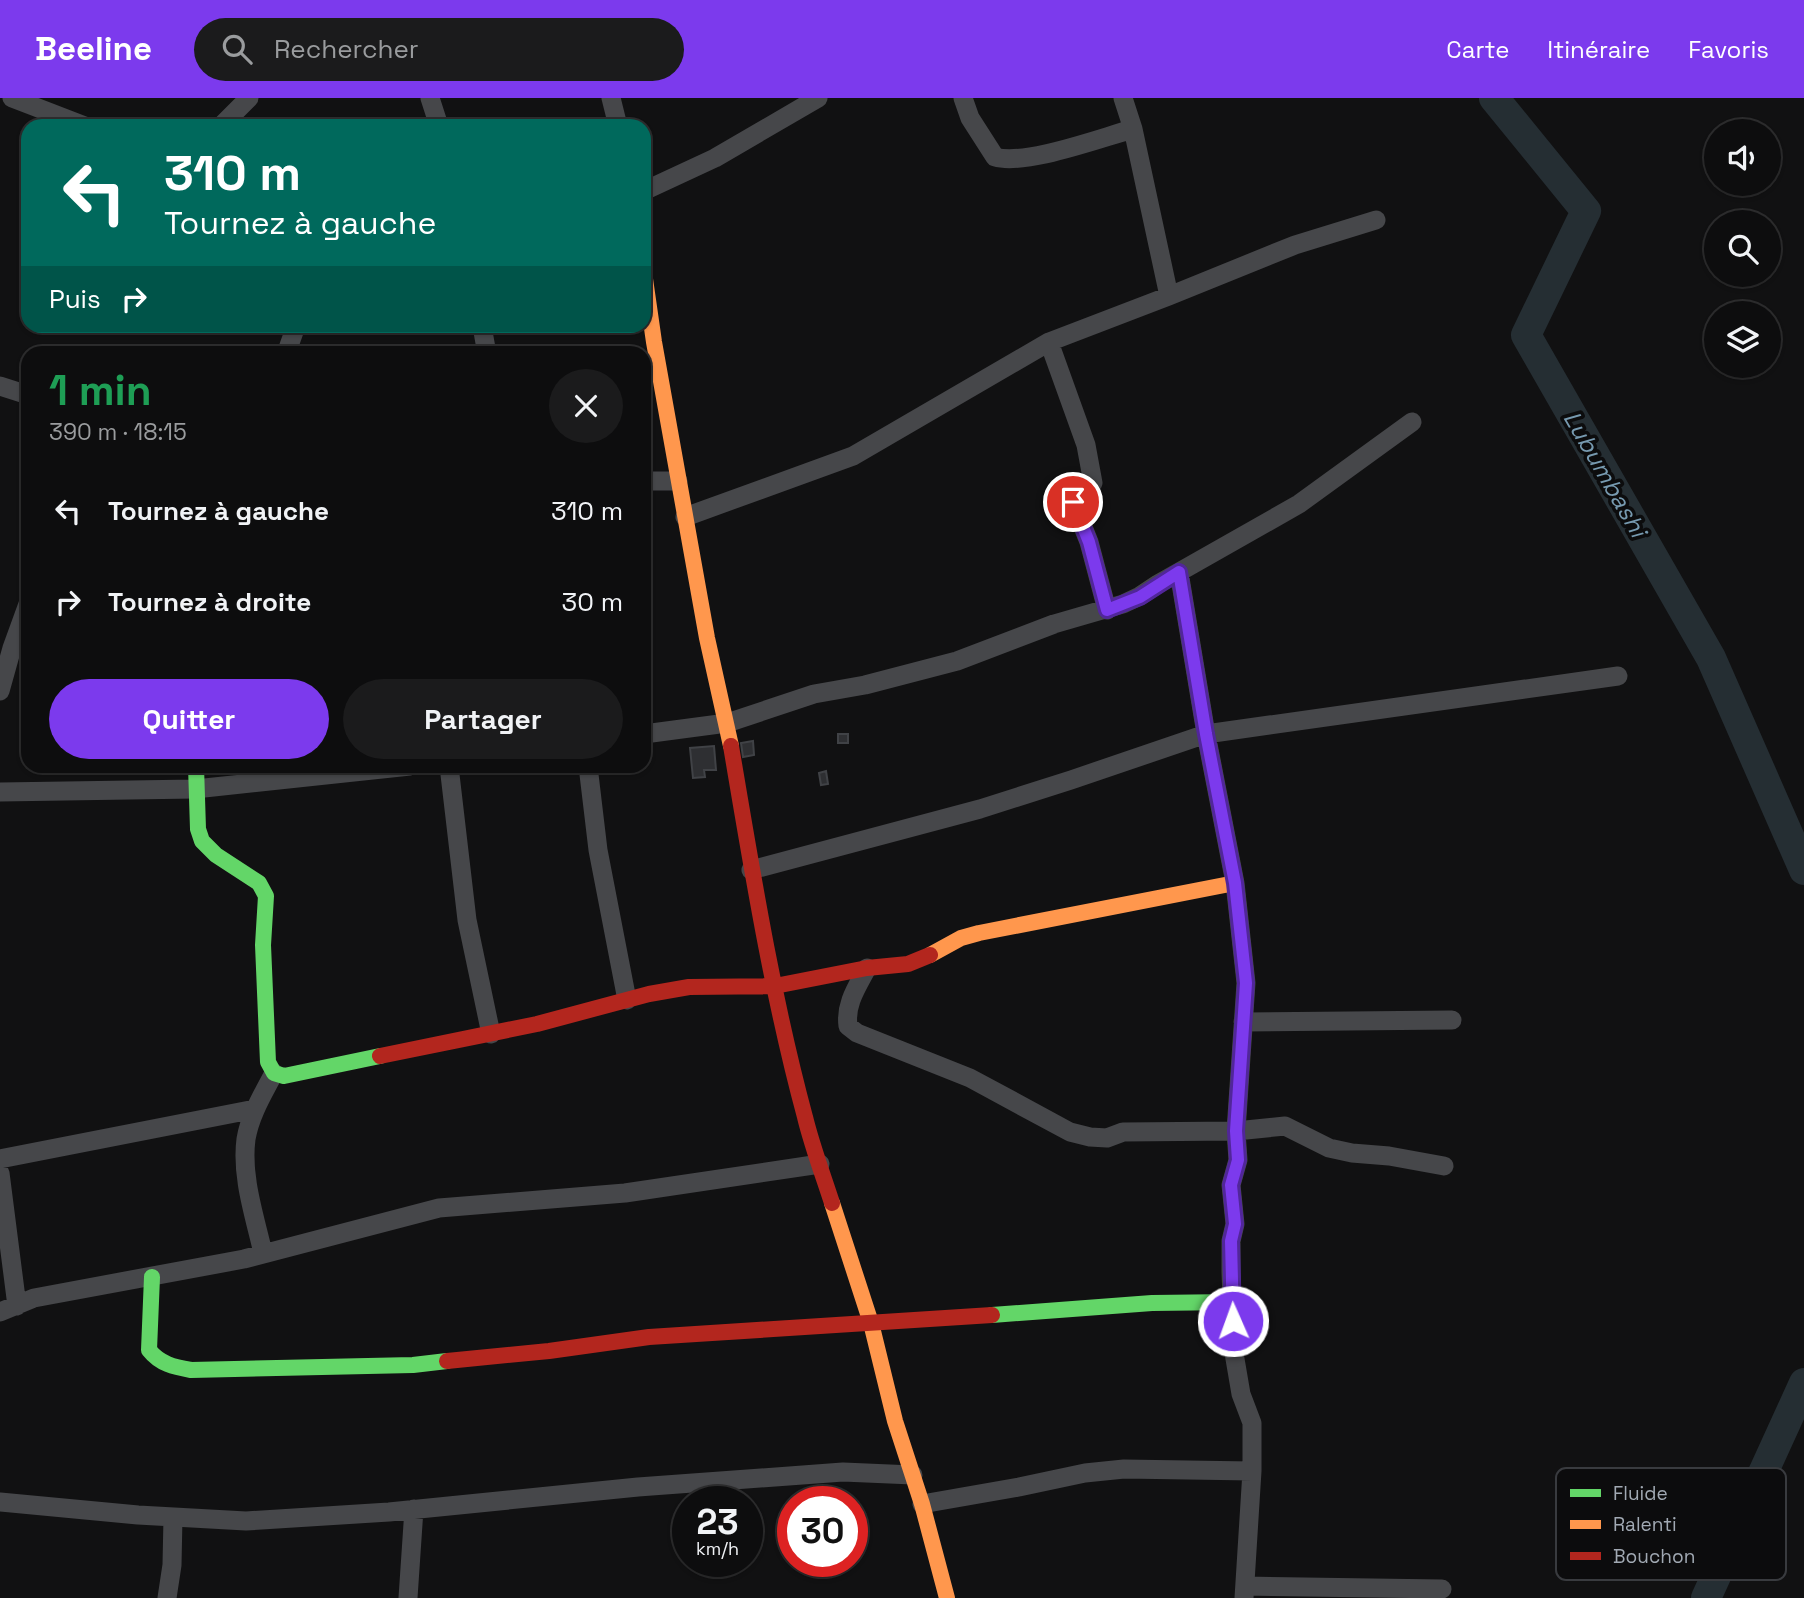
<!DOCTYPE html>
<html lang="fr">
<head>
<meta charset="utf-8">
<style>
	:root { --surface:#0d0d0e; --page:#1b1b1c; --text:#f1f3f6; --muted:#9a9c9e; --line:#2d2d2e; --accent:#7c3aed }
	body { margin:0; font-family:"Space Grotesk",sans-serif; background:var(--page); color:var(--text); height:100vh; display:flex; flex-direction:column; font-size:26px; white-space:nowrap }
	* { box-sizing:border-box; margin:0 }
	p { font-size:23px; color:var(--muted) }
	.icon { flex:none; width:38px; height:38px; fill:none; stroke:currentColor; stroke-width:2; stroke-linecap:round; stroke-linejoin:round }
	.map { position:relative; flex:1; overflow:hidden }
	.side { position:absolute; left:21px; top:248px; width:630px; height:427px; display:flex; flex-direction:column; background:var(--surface); border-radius:21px; box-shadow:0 2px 5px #0004,0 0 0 2px var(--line) }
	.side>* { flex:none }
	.guide { position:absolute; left:21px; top:21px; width:630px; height:214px; border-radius:21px; box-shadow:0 2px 5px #0004,0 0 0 2px var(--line); background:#00695c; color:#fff; overflow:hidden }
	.fabs { position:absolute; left:1704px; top:21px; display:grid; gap:14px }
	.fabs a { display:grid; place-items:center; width:77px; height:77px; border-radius:50%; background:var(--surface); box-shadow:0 2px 5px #0004,0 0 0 2px var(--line); font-size:35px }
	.speed { position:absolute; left:672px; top:1388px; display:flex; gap:14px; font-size:35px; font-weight:700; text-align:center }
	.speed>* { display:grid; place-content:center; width:91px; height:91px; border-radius:50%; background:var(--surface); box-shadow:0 2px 5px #0004,0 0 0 2px var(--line); line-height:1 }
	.speed small { font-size:18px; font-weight:400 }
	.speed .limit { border:10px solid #d22; background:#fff; color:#111 }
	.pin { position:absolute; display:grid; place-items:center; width:60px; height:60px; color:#fff; margin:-30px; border:4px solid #fff; border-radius:50%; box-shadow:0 2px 7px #0007 }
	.me { position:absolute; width:77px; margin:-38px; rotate:358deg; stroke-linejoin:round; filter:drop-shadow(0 0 5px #0008) }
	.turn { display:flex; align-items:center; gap:24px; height:147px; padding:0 28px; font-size:32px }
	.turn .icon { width:91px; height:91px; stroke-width:2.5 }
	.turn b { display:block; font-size:49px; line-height:60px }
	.then { display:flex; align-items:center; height:66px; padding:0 28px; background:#0003; gap:14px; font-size:26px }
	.round { display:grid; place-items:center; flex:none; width:74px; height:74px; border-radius:37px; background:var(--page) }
	.head { display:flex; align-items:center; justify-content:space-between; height:119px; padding:0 28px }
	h1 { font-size:42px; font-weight:600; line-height:52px; color:#1e9e55 }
	.action { display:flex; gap:14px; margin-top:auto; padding:14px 28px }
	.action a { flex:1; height:80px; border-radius:42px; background:var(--accent); color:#fff; font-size:28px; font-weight:600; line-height:80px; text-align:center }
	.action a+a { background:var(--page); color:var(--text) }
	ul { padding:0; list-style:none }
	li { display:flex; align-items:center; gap:21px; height:91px; padding:0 28px }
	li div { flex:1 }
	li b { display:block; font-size:26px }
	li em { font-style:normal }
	header { display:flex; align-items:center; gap:42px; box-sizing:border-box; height:98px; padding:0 35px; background:var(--accent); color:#fff }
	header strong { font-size:33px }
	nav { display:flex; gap:38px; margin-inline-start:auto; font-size:24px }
	.search { width:490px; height:63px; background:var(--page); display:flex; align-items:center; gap:18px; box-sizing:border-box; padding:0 24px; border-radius:38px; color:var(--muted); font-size:26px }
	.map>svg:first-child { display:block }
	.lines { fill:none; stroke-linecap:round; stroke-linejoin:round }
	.river { stroke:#252e33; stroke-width:30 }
	.building { fill:#2e2f32; stroke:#404246; stroke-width:2 }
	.street { stroke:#46474a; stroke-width:19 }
	.fast { stroke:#63d668; stroke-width:16 }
	.slow { stroke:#ff974d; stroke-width:16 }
	.jam { stroke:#b3261e; stroke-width:16 }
	.route-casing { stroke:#51269a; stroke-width:18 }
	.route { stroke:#7c3aed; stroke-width:12 }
	.labels { text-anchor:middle; stroke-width:7; stroke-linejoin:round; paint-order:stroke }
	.water-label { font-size:24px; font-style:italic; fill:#779ab0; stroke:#0c0c0d }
	.key { fill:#0c0c0d; stroke:#393b3f; stroke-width:2 }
	.key-label { font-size:19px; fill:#a1a9b3 }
</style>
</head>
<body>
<header>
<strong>Beeline</strong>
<div class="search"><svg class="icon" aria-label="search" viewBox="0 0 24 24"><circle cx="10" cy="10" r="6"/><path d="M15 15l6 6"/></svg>Rechercher</div>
<nav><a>Carte</a><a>Itinéraire</a><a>Favoris</a></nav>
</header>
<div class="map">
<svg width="1804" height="1500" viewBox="0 0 1804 1500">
	<rect width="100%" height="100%" fill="#111112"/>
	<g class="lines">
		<path class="river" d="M 1494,0 L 1586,113 L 1526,237 L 1711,560 L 1804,772
			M 1706,1500 L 1804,1285"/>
	</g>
	<path class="building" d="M 838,636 L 848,636 L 848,645 L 838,645 Z
		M 753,643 L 754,657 L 743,659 L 741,645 Z
		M 714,648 L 716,672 L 704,672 L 705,679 L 693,680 L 690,650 Z
		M 826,673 L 828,686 L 821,687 L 819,675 Z"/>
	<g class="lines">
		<path class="street" d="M 12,0 L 85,28
			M 430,0 L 439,28
			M 611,0 L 618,28
			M 963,0 L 970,20 L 995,59 C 1025,68 1100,40 1133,31
			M 1123,0 L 1133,31 L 1169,198
			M 221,28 L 249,0
			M 644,93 L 715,60 L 818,0
			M 482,228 L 487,256
			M 1049,244 L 1086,347 L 1093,385 C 1088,394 1077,392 1073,404 L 1089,444 L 1107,512
			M 286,256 L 296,228
			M 0,288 L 28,297
			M 644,383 L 678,383
			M 685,419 L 853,358 L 1049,244 L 1169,198 L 1295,147 L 1376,122
			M 1179,474 L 1206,636 L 1235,785 L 1246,885 L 1236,1033 L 1238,1062 L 1231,1087 L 1235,1126 L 1231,1143 L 1231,1174 L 1234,1255 L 1241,1296 L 1252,1325 L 1252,1373 L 1244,1500
			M 0,593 L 12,550 L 28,506
			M 644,636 L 727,625 L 814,596 L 865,587 L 957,563 L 1054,526 L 1123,506 L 1140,498 L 1158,486 L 1299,406 L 1412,324
			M 449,668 L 467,822 L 491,936
			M 588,668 L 598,752 L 627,902
			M 0,694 L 195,691 L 410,668
			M 751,772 L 980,711 L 1071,682 L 1206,636 L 1618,578
			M 867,870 C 857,889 845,906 848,928 L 857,935 L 970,980 L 1070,1034 L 1090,1039 L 1107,1040 L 1123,1034 L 1236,1033 L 1285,1028 L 1329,1050 L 1352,1055 L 1389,1058 L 1444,1068
			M 1243,924 L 1452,922
			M 0,1061 L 255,1011
			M 0,1075 L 17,1208
			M 263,1155 C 255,1119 241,1079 246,1041 C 250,1017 263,996 274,975
			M 0,1214 L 34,1200 L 244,1161 L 439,1110 L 625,1095 L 820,1066
			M 0,1404 L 138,1417 L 246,1423 L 389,1414 L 638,1389 L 843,1374 L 913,1377
			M 922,1406 L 1019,1389 L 1085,1375 L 1124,1371 L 1252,1373
			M 1245,1488 L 1442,1491
			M 167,1500 L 172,1467 L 173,1419
			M 408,1500 L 414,1411"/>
		<path class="fast" d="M 196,668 L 198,731 L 202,743 L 216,757 L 259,785 L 266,798 L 263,847 L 268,964 L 274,975 L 284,978 L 380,958
			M 152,1179 L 149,1252 C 160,1266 174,1269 191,1272 L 413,1267 L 447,1263
			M 992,1217 L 1152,1205 L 1233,1204"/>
		<path class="slow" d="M 644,174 L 654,244 L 707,540 L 731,648
			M 930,857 L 961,840 L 979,835 L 1235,785
			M 832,1105 L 871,1225 L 895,1323 L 922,1406 L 947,1500"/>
		<path class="jam" d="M 731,648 C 752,772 772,897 805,1019 C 812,1048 823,1077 832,1105
			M 380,958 L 537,926 L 649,896 L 689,889 L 775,888 L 867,870 L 908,866 L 930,857
			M 447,1263 L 549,1253 L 649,1239 L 992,1217"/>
	</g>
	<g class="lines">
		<defs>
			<path id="route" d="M 1073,404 L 1089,444 L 1107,512 L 1140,499 L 1179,474 L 1206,636 L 1235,785 L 1246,885 L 1236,1033 L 1238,1062 L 1231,1087 L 1235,1126 L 1231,1143 L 1233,1223"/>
		</defs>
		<use href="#route" class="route-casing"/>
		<use href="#route" class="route"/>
	</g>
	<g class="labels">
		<g class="water-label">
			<text transform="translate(1605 376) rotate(60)" y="8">Lubumbashi</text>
		</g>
	</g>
	<rect x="1556" y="1370" width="230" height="112" rx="10" class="key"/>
	<rect x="1570" y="1391" width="31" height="8" fill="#63d668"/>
	<rect x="1570" y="1422" width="31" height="9" fill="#ff974d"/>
	<rect x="1570" y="1454" width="31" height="8" fill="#b3261e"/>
	<g class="key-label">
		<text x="1613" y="1402">Fluide</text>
		<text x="1613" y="1433">Ralenti</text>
		<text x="1613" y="1465">Bouchon</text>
	</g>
</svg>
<div class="fabs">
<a><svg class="icon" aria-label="sound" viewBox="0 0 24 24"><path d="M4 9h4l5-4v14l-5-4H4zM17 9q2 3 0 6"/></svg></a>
<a><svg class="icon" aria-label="search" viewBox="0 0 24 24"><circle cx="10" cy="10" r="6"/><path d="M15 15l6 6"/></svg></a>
<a><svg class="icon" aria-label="layers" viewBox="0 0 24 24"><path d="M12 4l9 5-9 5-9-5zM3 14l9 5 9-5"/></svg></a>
</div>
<div class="speed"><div>23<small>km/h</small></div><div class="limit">30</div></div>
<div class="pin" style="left:1073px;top:404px;background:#d93025"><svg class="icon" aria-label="arrive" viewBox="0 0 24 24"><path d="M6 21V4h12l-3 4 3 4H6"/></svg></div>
<svg class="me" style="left:1233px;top:1223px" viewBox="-20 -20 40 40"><circle r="17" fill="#7c3aed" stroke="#fff" stroke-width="3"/><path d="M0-11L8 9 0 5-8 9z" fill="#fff"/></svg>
<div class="guide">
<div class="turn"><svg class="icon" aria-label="left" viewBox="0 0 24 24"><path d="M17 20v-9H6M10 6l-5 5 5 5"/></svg><div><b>310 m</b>Tournez à gauche</div></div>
<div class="then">Puis<svg class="icon" aria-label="right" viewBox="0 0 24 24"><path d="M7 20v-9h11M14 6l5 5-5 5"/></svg></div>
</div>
<section class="side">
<div class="head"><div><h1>1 min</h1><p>390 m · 18:15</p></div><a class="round"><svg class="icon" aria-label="close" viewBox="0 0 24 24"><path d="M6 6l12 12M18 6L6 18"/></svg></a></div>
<ul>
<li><svg class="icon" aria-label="left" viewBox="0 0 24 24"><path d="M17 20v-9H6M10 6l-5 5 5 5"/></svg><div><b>Tournez à gauche</b></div><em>310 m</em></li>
<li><svg class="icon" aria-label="right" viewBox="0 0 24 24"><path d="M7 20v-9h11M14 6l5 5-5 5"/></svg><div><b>Tournez à droite</b></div><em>30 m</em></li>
</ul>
<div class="action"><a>Quitter</a><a>Partager</a></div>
</section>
</div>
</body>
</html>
